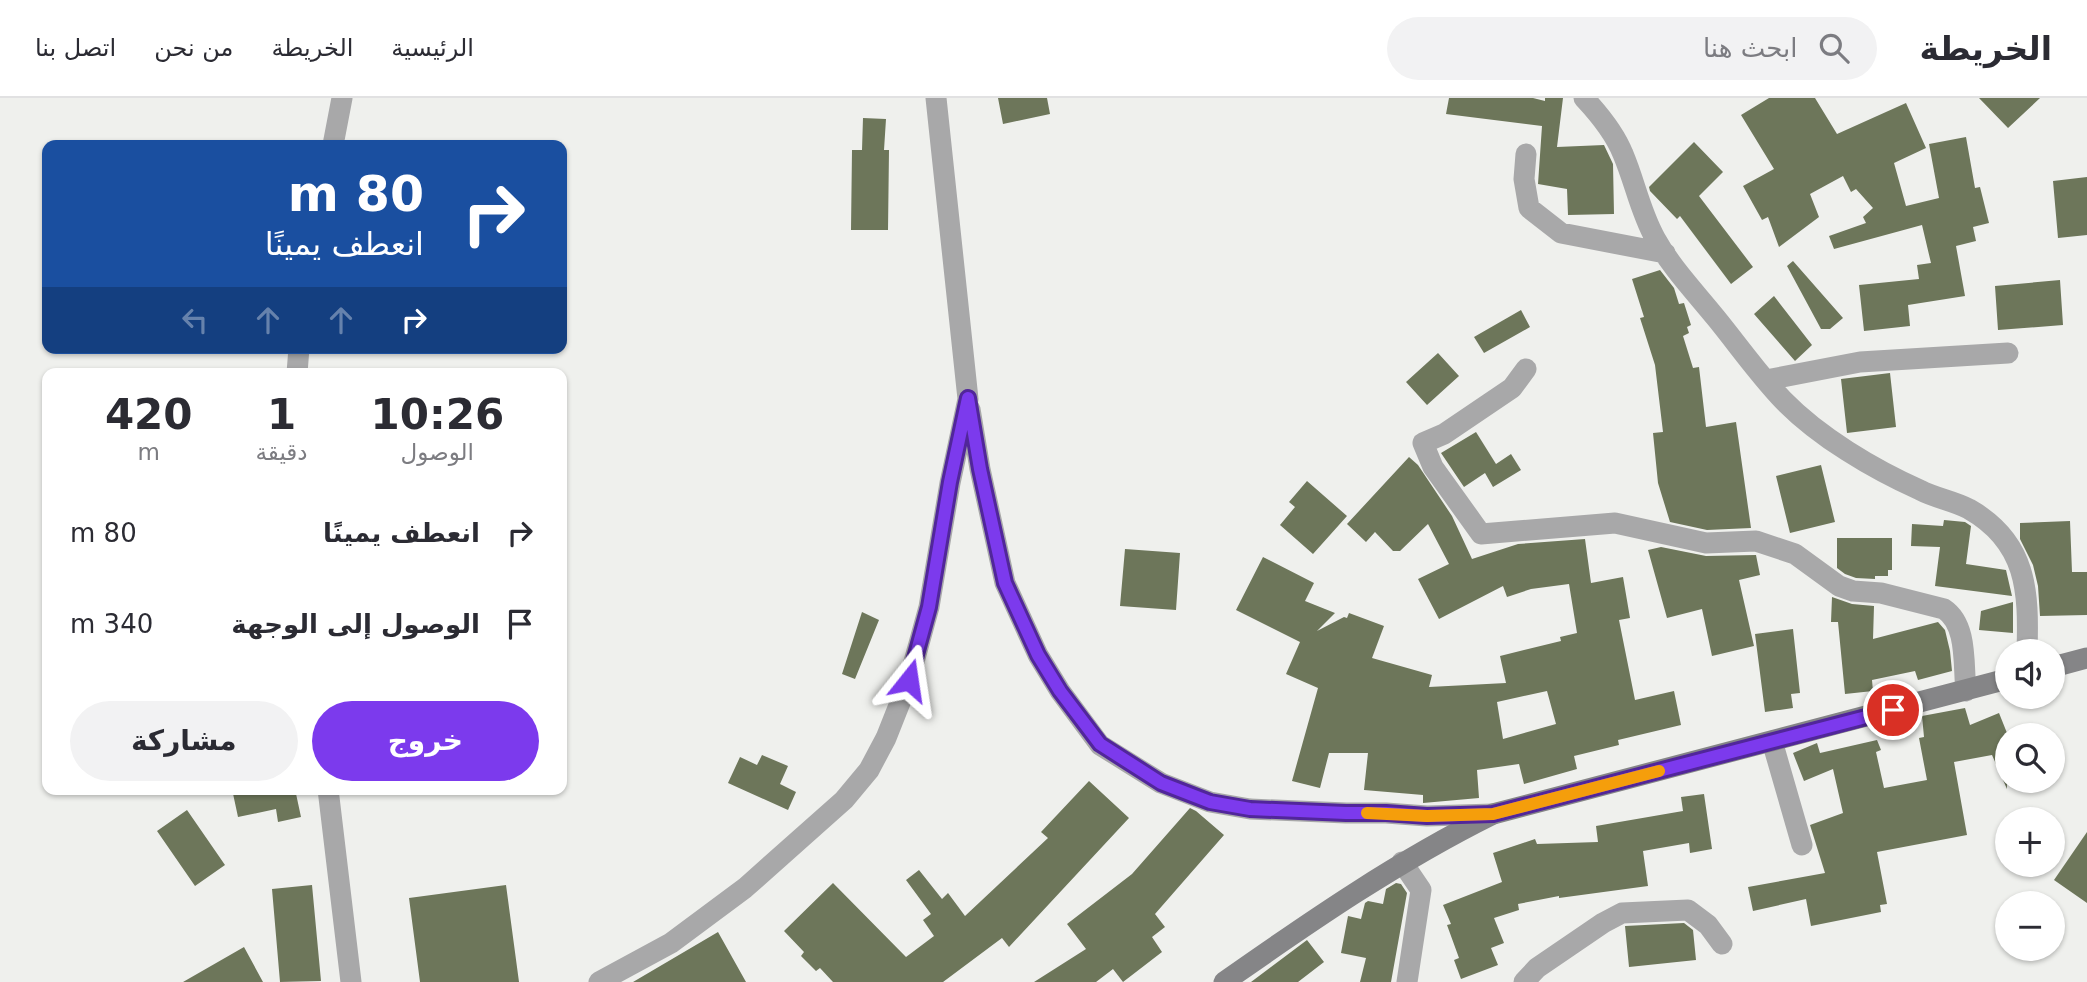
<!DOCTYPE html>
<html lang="ar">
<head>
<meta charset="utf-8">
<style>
	:root { --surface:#fff; --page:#f2f2f3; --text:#2b2b33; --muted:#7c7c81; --line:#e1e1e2; --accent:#7c3aed }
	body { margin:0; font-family:"DejaVu Sans","Noto Naskh Arabic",sans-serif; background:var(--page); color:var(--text); direction:rtl; height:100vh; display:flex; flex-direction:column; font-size:26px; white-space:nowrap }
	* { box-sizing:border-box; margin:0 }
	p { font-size:23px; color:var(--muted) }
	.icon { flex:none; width:38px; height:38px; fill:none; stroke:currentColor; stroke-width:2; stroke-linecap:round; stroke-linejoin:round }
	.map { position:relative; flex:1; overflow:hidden; direction:ltr }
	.sheet { position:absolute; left:42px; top:270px; width:525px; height:427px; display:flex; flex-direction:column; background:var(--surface); border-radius:14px; box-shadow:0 2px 5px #0004; direction:rtl }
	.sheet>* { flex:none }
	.guide { position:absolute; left:42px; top:42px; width:525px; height:214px; border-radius:14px; box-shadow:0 2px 5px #0004; direction:rtl; background:#1a4fa0; color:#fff; overflow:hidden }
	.buttons { position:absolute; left:1995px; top:541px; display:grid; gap:14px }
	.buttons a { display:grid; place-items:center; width:70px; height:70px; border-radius:50%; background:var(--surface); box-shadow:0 2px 5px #0004; font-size:35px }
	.pin { position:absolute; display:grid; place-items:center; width:60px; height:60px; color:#fff; margin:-30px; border:4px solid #fff; border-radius:50%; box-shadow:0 2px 7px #0007 }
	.me { position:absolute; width:77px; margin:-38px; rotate:15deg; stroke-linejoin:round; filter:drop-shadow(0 0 5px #0008) }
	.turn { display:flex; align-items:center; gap:24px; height:147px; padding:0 28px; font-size:32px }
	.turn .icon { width:91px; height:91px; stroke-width:2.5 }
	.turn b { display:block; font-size:49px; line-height:60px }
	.lanes { display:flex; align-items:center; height:66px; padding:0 28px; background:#0003; justify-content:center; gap:35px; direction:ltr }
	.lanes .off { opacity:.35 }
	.eta { display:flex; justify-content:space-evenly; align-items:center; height:119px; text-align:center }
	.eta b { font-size:42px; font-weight:700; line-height:49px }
	.button { display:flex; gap:14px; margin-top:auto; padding:14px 28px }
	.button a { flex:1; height:80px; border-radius:42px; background:var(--accent); color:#fff; font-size:28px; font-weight:700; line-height:80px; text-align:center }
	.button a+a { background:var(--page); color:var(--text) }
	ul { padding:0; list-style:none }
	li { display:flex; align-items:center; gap:21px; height:91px; padding:0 28px }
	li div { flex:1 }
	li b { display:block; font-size:26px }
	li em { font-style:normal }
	header { display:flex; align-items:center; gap:42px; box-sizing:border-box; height:98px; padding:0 35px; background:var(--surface); border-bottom:2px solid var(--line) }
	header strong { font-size:33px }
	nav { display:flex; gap:38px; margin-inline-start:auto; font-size:24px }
	.search { width:490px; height:63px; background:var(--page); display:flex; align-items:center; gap:18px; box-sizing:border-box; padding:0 24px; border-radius:38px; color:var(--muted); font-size:26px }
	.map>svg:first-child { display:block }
	.building { fill:#6d765a; fill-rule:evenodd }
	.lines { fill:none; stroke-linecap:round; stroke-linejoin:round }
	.minor { stroke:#a8a8a9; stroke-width:21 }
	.tertiary { stroke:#a8a8a9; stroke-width:21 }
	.secondary { stroke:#858587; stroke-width:21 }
	.route-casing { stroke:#51269a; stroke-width:18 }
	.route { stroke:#7c3aed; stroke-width:12 }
	.slow { stroke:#f59e0b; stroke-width:12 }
</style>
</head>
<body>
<header>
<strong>الخريطة</strong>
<div class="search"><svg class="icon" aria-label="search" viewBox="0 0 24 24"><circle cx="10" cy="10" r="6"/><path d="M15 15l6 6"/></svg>ابحث هنا</div>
<nav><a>الرئيسية</a><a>الخريطة</a><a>من نحن</a><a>اتصل بنا</a></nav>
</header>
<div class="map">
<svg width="2087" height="884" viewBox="0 0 2087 884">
	<rect width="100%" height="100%" fill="#eff0ed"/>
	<path class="building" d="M 998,0 L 1047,0 L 1050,16 L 1003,26 Z
		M 1449,0 L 1533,0 L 1545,3 L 1545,0 L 1563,0 L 1557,49 L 1604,47 L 1613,66 L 1614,116 L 1568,117 L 1567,91 L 1538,86 L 1542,28 L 1446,16 Z
		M 1769,0 L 1815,0 L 1837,36 L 1906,5 L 1926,50 L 1894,65 L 1906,108 L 1939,100 L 1929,46 L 1966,39 L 1975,90 L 1980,89 L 1989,125 L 1973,129 L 1976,143 L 1956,148 L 1965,198 L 1908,207 L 1910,228 L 1864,233 L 1859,187 L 1919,181 L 1917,167 L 1931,165 L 1922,127 L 1834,151 L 1829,138 L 1866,125 L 1863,119 L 1873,110 L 1856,91 L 1851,94 L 1843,78 L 1810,96 L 1819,119 L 1779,149 L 1768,119 L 1762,122 L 1743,88 L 1774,71 L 1741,17 Z
		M 1979,0 L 2040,0 L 2008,30 Z
		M 863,20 L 886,21 L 884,52 L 889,52 L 888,132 L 851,132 L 852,52 L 862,52 Z
		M 1694,44 L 1723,74 L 1699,98 L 1753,169 L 1731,186 L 1680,118 L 1677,121 L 1650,93 L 1649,89 Z
		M 2087,79 L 2087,137 L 2058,140 L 2053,83 Z
		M 1793,163 L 1843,220 L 1830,231 L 1821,231 L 1787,168 Z
		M 1660,172 L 1674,190 L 1679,206 L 1684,205 L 1691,227 L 1687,229 L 1689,235 L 1683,238 L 1693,270 L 1699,269 L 1706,329 L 1736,324 L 1751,430 L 1707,432 L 1670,424 L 1658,385 L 1653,335 L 1663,334 L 1655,267 L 1640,220 L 1644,219 L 1632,181 Z
		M 2060,182 L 2063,227 L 1998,232 L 1995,188 Z
		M 1774,198 L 1812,247 L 1795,263 L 1754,216 Z
		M 1521,212 L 1530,229 L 1484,255 L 1474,239 Z
		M 1438,255 L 1459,278 L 1427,307 L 1406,284 Z
		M 1890,275 L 1896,329 L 1847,335 L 1841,281 Z
		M 1476,334 L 1496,366 L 1511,356 L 1521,372 L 1493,389 L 1485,375 L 1464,389 L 1441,355 Z
		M 1409,359 L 1418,367 L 1452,418 L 1472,461 L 1518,446 L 1585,441 L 1591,485 L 1623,479 L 1630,520 L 1619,522 L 1635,602 L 1674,593 L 1681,627 L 1618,642 L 1619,647 L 1574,658 L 1577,671 L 1524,686 L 1519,666 L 1477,672 L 1479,700 L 1423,705 L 1423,697 L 1364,692 L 1368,655 L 1329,655 L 1320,690 L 1292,683 L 1318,590 L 1286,576 L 1300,544 L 1236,512 L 1263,459 L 1314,485 L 1305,503 L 1335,515 L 1317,533 L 1344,519 L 1347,520 L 1349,515 L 1384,528 L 1372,560 L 1432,577 L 1429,589 L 1506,585 L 1500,558 L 1561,543 L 1560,539 L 1577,535 L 1569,486 L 1531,491 L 1507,499 L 1503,488 L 1439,521 L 1418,481 L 1449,466 L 1428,426 L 1400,453 L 1393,453 L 1375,434 L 1366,444 L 1347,426 ZM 1547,593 L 1556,626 L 1503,641 L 1497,604 Z
		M 1821,367 L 1835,424 L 1790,435 L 1776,378 Z
		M 1307,383 L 1347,418 L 1313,456 L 1280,427 L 1295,409 L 1289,404 Z
		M 1944,422 L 1965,424 L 1971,428 L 1966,466 L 2006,472 L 2012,498 L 1935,488 L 1940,449 L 1911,448 L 1912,426 L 1943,428 Z
		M 2070,423 L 2072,474 L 2087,474 L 2087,517 L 2040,518 L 2038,488 L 2033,467 L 2020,441 L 2020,425 Z
		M 1837,440 L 1892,440 L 1892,472 L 1888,472 L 1888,478 L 1875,478 L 1875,481 L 1856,480 L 1845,476 L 1837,470 Z
		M 1661,449 L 1706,458 L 1756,457 L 1760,477 L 1739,482 L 1754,548 L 1712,558 L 1702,511 L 1667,520 L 1648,452 Z
		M 1125,451 L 1180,455 L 1176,512 L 1120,508 Z
		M 1832,499 L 1852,506 L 1874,508 L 1873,541 L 1938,524 L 1945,532 L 1950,553 L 1952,573 L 1918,582 L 1915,573 L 1872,582 L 1873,593 L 1845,596 L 1838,524 L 1831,524 Z
		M 2013,504 L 2013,535 L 1979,532 L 1981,513 Z
		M 862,514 L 879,522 L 855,581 L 842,576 Z
		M 1793,531 L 1800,595 L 1791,596 L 1793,610 L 1765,614 L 1755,536 Z
		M 1965,610 L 1970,627 L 1999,615 L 2007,635 L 2007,691 L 1992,657 L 1954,664 L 1967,737 L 1877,754 L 1887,806 L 1880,807 L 1881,814 L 1811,828 L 1806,801 L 1753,813 L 1748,789 L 1825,775 L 1810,727 L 1843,715 L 1833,671 L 1804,683 L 1793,655 L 1817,645 L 1820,655 L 1877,642 L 1881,652 L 1876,654 L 1884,690 L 1927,682 L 1919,640 L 1924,639 L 1922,618 Z
		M 762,657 L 788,668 L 780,686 L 796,694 L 788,712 L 728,685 L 740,659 L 757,667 Z
		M 1089,683 L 1129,720 L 1009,849 L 1002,840 L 943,884 L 833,884 L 820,870 L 816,873 L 801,858 L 804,854 L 784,833 L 833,785 L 906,859 L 934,838 L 923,822 L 931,816 L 906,782 L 919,772 L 942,801 L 948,795 L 965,818 L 1048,740 L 1041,734 Z
		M 232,691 L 295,691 L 301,719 L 278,724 L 276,711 L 238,719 Z
		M 1704,696 L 1712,751 L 1690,755 L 1689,745 L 1643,753 L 1648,788 L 1559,800 L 1559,798 L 1518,806 L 1519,812 L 1494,820 L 1504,845 L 1491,850 L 1498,867 L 1461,881 L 1454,862 L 1459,860 L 1447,827 L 1451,826 L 1443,807 L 1502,784 L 1493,755 L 1535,741 L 1537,746 L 1598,744 L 1596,728 L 1683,713 L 1681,699 Z
		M 1190,710 L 1196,713 L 1224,737 L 1155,816 L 1165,829 L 1152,839 L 1162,854 L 1123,884 L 1113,871 L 1096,884 L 1034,884 L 1086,851 L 1067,826 L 1132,776 Z
		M 187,712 L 225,767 L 195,788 L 157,733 Z
		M 2087,734 L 2087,805 L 2054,782 Z
		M 1396,785 L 1401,786 L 1407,795 L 1391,884 L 1360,884 L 1366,860 L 1341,855 L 1348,818 L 1361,821 L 1365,805 L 1368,803 L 1383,806 L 1386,791 Z
		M 312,787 L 321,883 L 280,884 L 272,791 Z
		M 506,787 L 519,884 L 420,884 L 409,800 Z
		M 1684,825 L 1693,832 L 1696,862 L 1629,869 L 1625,828 Z
		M 718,834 L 746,884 L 633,884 Z
		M 1307,842 L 1324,864 L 1298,884 L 1251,884 Z
		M 244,849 L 263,884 L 183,884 Z"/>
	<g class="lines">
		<path class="minor" d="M 1584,0 C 1599,16 1615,36 1623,56 C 1635,84 1640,113 1655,140 C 1671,169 1695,194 1716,220 C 1738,247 1759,277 1783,302 C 1819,339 1873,371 1920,392 C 1935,400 1954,403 1969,411 C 2027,444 2029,493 2027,553
			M 1526,56 L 1524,81 L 1529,110 L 1561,135 L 1665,155
			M 1526,271 L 1512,290 L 1444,336 L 1423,345 L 1433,369 L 1481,436 L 1615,425 L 1706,445 L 1756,443 L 1795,456 L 1839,488 L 1853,493 L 1881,495 L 1944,511 C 1968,527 1963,567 1966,593
			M 1766,282 L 1860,264 L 2008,255
			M 970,311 L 980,371 L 1005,485 L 1038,557 L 1060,593 L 1100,647 L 1161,685 L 1210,704 L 1250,711 L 1346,715 L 1386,715 L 1427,718 L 1493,716
			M 1772,643 L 1802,747
			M 1402,764 L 1421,792 L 1407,884
			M 599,884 L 671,845 L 745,790 L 844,702 L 869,672 L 886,640 L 909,582 L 929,509 L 950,385 L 968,301 L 936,0
			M 1524,884 L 1537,870 L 1603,825 L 1622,815 L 1688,812 L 1708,827 L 1722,846"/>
		<path class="tertiary" d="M 333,47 L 342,0
			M 297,275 L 299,250
			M 328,691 L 351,884"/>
		<path class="secondary" d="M 2053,569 L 2087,560
			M 1224,884 C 1311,823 1398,763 1493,716 L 2007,581"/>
	</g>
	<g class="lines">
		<defs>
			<path id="route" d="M 909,582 L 929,509 L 950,384 L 968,300 L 980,371 L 1005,485 L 1038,557 L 1060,593 L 1100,646 L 1161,685 L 1210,704 L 1250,711 L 1346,715 L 1386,715 L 1427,718 L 1493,716 L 1893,612"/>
		</defs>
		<use href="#route" class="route-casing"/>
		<use href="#route" class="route"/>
		<path class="slow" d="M 1367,715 L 1427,718 L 1493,716 L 1659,673"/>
	</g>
</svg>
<div class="buttons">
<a><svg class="icon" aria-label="sound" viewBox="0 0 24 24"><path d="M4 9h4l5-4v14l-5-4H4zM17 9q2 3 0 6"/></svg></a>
<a><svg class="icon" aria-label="search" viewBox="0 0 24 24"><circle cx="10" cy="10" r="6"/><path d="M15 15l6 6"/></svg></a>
<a>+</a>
<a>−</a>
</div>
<div class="pin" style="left:1893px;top:612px;background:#d93025"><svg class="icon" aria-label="arrive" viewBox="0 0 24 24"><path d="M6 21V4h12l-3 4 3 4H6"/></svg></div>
<svg class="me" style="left:909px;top:582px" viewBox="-20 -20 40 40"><path d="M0-17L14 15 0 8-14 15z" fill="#7c3aed" stroke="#fff" stroke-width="4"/></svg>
<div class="guide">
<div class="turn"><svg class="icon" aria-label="right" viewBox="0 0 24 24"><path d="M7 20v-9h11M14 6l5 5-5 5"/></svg><div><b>80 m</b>انعطف يمينًا</div></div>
<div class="lanes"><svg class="icon off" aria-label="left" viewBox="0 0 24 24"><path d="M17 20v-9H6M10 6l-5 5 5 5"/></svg><svg class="icon off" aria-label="ahead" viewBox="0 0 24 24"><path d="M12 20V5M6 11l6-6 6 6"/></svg><svg class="icon off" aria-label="ahead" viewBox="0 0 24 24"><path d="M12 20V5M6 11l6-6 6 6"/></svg><svg class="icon" aria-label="right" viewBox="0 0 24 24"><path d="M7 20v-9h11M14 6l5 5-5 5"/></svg></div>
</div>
<section class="sheet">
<div class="eta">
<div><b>10:26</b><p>الوصول</p></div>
<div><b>1</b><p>دقيقة</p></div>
<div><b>420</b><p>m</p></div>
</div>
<ul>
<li><svg class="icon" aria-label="right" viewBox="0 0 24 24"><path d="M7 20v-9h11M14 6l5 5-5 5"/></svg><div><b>انعطف يمينًا</b></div><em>80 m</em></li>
<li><svg class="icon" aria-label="arrive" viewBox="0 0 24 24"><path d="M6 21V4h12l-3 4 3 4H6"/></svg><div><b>الوصول إلى الوجهة</b></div><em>340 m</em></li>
</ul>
<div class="button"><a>خروج</a><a>مشاركة</a></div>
</section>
</div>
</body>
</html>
